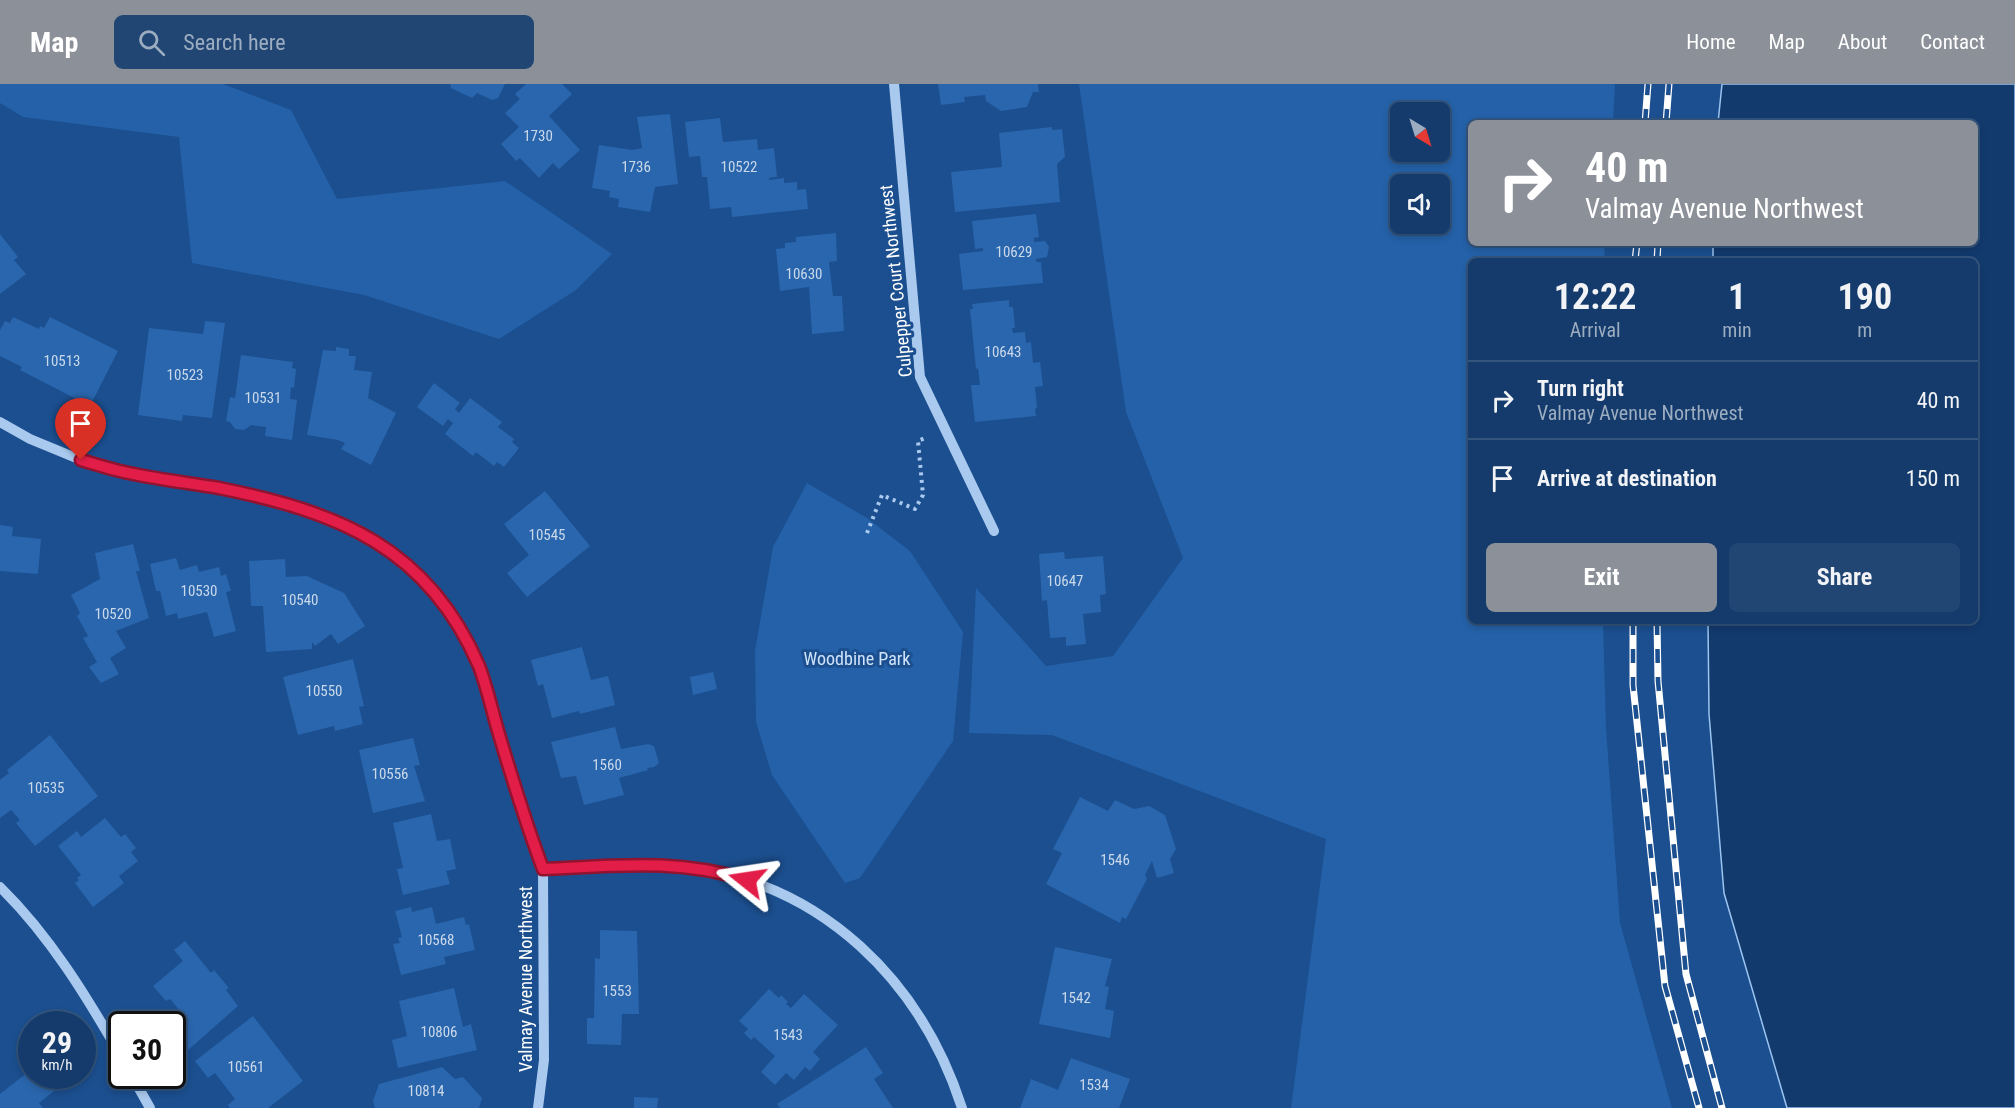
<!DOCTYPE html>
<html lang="en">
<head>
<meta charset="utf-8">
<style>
	:root { --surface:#143b6b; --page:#214673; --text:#f1f3f6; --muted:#9dadc1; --line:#33557e; --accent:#8c9099 }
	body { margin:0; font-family:"Roboto Condensed",sans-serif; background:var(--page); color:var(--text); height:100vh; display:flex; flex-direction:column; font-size:22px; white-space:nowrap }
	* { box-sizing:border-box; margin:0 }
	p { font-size:20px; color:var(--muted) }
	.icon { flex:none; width:33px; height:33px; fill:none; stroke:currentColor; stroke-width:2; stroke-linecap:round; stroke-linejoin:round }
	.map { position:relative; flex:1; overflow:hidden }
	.drawer { position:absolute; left:1468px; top:174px; width:510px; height:366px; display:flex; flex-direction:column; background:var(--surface); border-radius:9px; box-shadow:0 3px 9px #0003,0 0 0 2px var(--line) }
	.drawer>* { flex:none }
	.guide { position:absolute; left:1468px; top:36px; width:510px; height:126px; border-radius:9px; box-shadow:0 3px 9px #0003,0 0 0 2px var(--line); background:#8c9099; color:#fff; overflow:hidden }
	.needle { width:39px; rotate:142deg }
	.controls { position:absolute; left:1390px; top:18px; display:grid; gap:12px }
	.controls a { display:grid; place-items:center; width:60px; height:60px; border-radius:9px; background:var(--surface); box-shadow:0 3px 9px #0003,0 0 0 2px var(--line); font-size:30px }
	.speed { position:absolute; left:18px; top:927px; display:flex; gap:12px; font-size:30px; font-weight:700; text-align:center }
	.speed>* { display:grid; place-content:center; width:78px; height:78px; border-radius:50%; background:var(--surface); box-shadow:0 3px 9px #0003,0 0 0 2px var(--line); line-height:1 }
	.speed small { font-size:15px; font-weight:400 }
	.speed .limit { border:3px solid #111; border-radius:9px; background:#fff; color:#111 }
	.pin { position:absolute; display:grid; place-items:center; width:51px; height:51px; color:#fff; margin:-62px -26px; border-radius:50% 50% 50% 0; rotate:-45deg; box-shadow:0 0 6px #0007 }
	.pin .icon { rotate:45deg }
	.me { position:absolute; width:66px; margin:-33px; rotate:285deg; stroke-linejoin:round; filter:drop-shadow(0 0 4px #0008) }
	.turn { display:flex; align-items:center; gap:21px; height:126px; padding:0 18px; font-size:27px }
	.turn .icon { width:78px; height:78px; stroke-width:2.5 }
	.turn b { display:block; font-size:42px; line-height:51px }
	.eta { display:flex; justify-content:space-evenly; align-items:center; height:102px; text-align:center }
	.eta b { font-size:36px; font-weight:700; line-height:42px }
	.button { display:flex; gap:12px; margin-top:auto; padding:12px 18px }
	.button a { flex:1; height:69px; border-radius:9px; background:var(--accent); color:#fff; font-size:24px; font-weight:700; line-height:69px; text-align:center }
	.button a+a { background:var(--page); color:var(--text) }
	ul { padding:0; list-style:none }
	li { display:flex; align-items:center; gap:18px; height:78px; padding:0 18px; border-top:2px solid var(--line) }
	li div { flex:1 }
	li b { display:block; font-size:22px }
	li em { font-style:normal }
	header { display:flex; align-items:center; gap:36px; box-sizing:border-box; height:84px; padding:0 30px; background:var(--accent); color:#fff }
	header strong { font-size:28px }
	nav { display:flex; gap:33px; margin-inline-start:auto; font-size:21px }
	.search { width:420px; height:54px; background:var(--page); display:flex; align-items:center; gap:15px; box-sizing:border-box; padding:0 21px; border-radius:9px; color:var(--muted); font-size:22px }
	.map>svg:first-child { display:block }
	.green { fill:#2461a8; fill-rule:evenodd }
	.water { fill:#123a6d; stroke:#9cc4f0; stroke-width:1.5 }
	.building { fill:#2a66ad }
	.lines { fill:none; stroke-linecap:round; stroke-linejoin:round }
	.path { stroke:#a9c9ee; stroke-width:4; stroke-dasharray:3 4.5; stroke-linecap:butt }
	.minor { stroke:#a9c9ee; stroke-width:10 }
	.rail-casing { stroke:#fff; stroke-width:7 }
	.rail { stroke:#1b4f8f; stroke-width:4.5; stroke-dasharray:14; stroke-linecap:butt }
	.route-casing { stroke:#92132f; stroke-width:15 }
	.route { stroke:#e11d48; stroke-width:10 }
	.labels { text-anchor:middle; stroke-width:6; stroke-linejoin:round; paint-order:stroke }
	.number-label { font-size:15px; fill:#cad9ea }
	.street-label { font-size:18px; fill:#fff; stroke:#1b4f8f }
	.park-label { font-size:18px; fill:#cfe3fa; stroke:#1b4f8f }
</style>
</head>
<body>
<header>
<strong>Map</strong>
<div class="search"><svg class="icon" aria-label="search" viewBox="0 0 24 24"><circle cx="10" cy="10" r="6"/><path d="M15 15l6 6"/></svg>Search here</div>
<nav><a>Home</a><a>Map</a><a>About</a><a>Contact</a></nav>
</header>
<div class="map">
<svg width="2015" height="1024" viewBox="0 0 2015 1024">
	<rect width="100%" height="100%" fill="#1b4f8f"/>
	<path class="green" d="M 0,0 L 223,0 L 291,26 L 337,115 L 505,97 L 612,170 L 576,206 L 499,255 L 364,211 L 192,179 L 179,53 L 23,33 L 0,19 Z
		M 1079,0 L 1615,0 L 1613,39 L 1472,39 L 1472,159 L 1605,159 L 1604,177 L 1472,177 L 1472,537 L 1603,537 L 1606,644 L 1620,839 L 1672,1024 L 1291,1024 L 1326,755 L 1052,651 L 969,649 L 976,504 L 1046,582 L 1113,572 L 1183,474 L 1126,328 ZM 1401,28 L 1440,28 L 1440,68 L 1401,68 ZM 1401,100 L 1440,100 L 1440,140 L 1401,140 Z
		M 807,399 L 867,434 L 910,467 L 963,548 L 953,657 L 860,794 L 845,799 L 772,691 L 756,638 L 755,567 L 773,463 Z"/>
	<path class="water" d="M 1722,0 L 2015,0 L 2015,1024 L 1787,1024 L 1724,809 L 1709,630 L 1708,537 L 1976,537 L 1976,177 L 1713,177 L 1713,159 L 1976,159 L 1976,39 L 1718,39 Z"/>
	<path class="building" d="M 450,0 L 505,0 L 498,14 L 492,16 L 477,9 L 472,14 L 451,4 Z
		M 526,0 L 562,0 L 572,10 L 549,32 L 580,66 L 559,85 L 553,79 L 539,94 L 520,74 L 516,77 L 501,60 L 519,43 L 505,29 L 520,15 L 515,10 Z
		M 938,0 L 1038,0 L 1039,8 L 1033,8 L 1027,23 L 1001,27 L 986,17 L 985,11 L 964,13 L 965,18 L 941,21 Z
		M 670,30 L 678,100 L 655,103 L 650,128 L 618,123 L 619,115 L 609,113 L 610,107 L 592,104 L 599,61 L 632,66 L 642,64 L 637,33 Z
		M 720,34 L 723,58 L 757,55 L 758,66 L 774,64 L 777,93 L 769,94 L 769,96 L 784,94 L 784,99 L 797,98 L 797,106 L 806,105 L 808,125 L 732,133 L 731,123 L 710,125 L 707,93 L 702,93 L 700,72 L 689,73 L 685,38 Z
		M 1052,43 L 1052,46 L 1062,45 L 1065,73 L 1057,80 L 1060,118 L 955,128 L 951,88 L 1002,83 L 999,49 Z
		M 1036,130 L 1039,153 L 1034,154 L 1034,158 L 1045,157 L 1049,163 L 1047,173 L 1036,175 L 1036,178 L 1041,178 L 1043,199 L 963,206 L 959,170 L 983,167 L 983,164 L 975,165 L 972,137 Z
		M 836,149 L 837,177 L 829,178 L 833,212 L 842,212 L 844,247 L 812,250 L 809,203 L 780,207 L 776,165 L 785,164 L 785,159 L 796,158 L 796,153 Z
		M 0,150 L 18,173 L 14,176 L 26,190 L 0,210 Z
		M 1009,216 L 1009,223 L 1013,223 L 1015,244 L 1012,244 L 1013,249 L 1025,248 L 1026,259 L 1031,258 L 1033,279 L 1040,278 L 1043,302 L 1035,303 L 1037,324 L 1035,325 L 1036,332 L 975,338 L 971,301 L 980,301 L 978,284 L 976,285 L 970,225 L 973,225 L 972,220 Z
		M 13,233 L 39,245 L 40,242 L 44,244 L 50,233 L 118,267 L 90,322 L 20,286 L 22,283 L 0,272 L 0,246 L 5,237 L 10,239 Z
		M 205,237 L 225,239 L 212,334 L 183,331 L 182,337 L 138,331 L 149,244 L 203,250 Z
		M 336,263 L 349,265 L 349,272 L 356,272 L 354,286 L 372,288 L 368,314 L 396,329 L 371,381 L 341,365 L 345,359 L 338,356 L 307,351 L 323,266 L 336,267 Z
		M 241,271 L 293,278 L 292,284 L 296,285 L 294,304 L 291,303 L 290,315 L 297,316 L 292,356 L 265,352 L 266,343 L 251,341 L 244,346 L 235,345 L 230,338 L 226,337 L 230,313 L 235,314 Z
		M 434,299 L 460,319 L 455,325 L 459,329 L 470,314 L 502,338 L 498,343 L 514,355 L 512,358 L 519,364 L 504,383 L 497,378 L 494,382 L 476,368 L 473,372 L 445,350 L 453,339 L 448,335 L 443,342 L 417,323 Z
		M 545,407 L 590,462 L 527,513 L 507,489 L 529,471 L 504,440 Z
		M 0,441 L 13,443 L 12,452 L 41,455 L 38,490 L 0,487 Z
		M 133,460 L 140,487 L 136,487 L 149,534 L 116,547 L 126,564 L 110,574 L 119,590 L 101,599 L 89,583 L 97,578 L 83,554 L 88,552 L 77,532 L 80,529 L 71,511 L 100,495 L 95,469 Z
		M 1064,468 L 1065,475 L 1103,472 L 1106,510 L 1100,511 L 1101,528 L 1083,530 L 1086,560 L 1066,562 L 1066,553 L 1050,554 L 1047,516 L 1042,517 L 1039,470 Z
		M 176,474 L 180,486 L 197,481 L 199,488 L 219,483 L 221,492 L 226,490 L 231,507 L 226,508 L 236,547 L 214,553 L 207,528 L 178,535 L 177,529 L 166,532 L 160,507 L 156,507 L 150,480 Z
		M 285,475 L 286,493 L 307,492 L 344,509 L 365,542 L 338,560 L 331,550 L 315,562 L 312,558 L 312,565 L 266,568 L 263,522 L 251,522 L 249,477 Z
		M 582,563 L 591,596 L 608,592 L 615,621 L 580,630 L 579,627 L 552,634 L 543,600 L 538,602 L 531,576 Z
		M 353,575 L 364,622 L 359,623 L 363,640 L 335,647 L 334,642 L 298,651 L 283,593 Z
		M 713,588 L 717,605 L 693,611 L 690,593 Z
		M 615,643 L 621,665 L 648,660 L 654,662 L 659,679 L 654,683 L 647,684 L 648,686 L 619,694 L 624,711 L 584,721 L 576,692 L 561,694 L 551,658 Z
		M 50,651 L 98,712 L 35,762 L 16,739 L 20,736 L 11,726 L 0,734 L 0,696 L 9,689 L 7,686 Z
		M 413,654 L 420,681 L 414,682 L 425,717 L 373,729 L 359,666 Z
		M 1080,713 L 1108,727 L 1115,716 L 1134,725 L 1149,722 L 1165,731 L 1176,765 L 1170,775 L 1174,789 L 1157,794 L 1152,777 L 1145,791 L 1147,795 L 1126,835 L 1122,833 L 1120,839 L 1046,800 L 1062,769 L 1053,765 Z
		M 431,730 L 437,757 L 450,755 L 456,785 L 446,787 L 450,800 L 403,811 L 397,785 L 403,784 L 393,739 Z
		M 105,734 L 121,753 L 125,750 L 136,764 L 131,768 L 138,777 L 119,792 L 124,799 L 93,823 L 75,799 L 79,796 L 77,794 L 81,791 L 58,762 L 77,747 L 81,753 Z
		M 411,823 L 412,828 L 432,823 L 436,840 L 464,833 L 466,841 L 469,840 L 475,866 L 444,873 L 446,880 L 401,891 L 393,860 L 400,859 L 398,854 L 402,853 L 395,827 Z
		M 600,846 L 637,847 L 639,930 L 622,930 L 621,961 L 587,960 L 587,934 L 594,934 L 595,874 L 600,875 Z
		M 185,857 L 211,889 L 214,886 L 229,904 L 226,906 L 238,922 L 187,967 L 172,949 L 172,943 L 185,933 L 170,915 L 166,917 L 153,902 L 183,877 L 174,866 Z
		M 1055,863 L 1112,875 L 1105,902 L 1109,903 L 1105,925 L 1114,927 L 1110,954 L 1039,940 Z
		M 454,904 L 463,943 L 471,940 L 477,966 L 398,984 L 392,956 L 407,952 L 399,917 Z
		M 769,905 L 779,914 L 781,911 L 788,918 L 786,920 L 791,924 L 804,910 L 838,941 L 813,968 L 820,975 L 810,987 L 805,983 L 794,996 L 786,989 L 775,1001 L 761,988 L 775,972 L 754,953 L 751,956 L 744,949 L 748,945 L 739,937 Z
		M 253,932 L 303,997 L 268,1024 L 230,1024 L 228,1021 L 235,1015 L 215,989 L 208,994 L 195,977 Z
		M 866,963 L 883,989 L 874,995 L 893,1024 L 780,1024 L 777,1020 Z
		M 1071,974 L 1130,995 L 1119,1024 L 1020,1024 L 1031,995 L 1058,1006 Z
		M 442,983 L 455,995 L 463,993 L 482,1014 L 479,1024 L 375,1024 L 373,1017 L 379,1000 Z
		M 32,985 L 32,992 L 50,992 L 59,1003 L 39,1019 L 43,1024 L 0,1024 L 0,1010 Z
		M 634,1013 L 658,1014 L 657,1024 L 634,1024 Z"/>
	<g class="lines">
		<path class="path" d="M 867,449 L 882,411 L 915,425 L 923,411 L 918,357 L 925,354"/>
		<path class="minor" d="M 894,0 L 920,293 L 994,447
			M 0,338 L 30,355 L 81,376 L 133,390 L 219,404 L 326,433 L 358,448 L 389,467 L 417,489 L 439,513 L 456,538 L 480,584 L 527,741 L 543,785 L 544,976 L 538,1024
			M 543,785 C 591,783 640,777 688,783 C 823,800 921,897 962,1024
			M 0,803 C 50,852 87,913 122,974
			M 132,992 L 150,1024"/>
		<defs>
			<path id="rail" d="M 1645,39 L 1648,0
				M 1666,39 L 1669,0
				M 1635,177 L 1637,159
				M 1657,177 L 1658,159
				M 1633,537 L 1633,601 L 1665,902 L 1699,1024
				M 1657,537 L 1658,597 L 1686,890 L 1722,1024"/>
		</defs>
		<use href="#rail" class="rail-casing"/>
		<use href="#rail" class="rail"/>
	</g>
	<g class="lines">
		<defs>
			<path id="route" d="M 81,376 C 98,381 116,387 134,390 C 162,396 190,399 219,404 C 338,428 428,463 479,582 C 487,603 492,626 498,647 C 512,694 526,740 543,785 C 614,782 677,774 747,796"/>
		</defs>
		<use href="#route" class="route-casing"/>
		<use href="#route" class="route"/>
	</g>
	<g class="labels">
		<g class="number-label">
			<text x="538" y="57">1730</text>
			<text x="636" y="88">1736</text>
			<text x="739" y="88">10522</text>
			<text x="1014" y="173">10629</text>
			<text x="804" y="195">10630</text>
			<text x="1003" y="273">10643</text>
			<text x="62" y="282">10513</text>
			<text x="185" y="296">10523</text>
			<text x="263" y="319">10531</text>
			<text x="547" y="456">10545</text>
			<text x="1065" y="502">10647</text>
			<text x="199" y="512">10530</text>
			<text x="300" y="521">10540</text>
			<text x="113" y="535">10520</text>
			<text x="324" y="612">10550</text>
			<text x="607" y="686">1560</text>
			<text x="390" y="695">10556</text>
			<text x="46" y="709">10535</text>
			<text x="1115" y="781">1546</text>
			<text x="436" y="861">10568</text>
			<text x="617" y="912">1553</text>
			<text x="1076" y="919">1542</text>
			<text x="439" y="953">10806</text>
			<text x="788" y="956">1543</text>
			<text x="246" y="988">10561</text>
			<text x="1094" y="1006">1534</text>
			<text x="426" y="1012">10814</text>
		</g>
		<g class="street-label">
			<text transform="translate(896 197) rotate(-96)" y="6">Culpepper Court Northwest</text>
			<text transform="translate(526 895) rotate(-90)" y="6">Valmay Avenue Northwest</text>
		</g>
		<g class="park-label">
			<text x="857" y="581">Woodbine Park</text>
		</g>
	</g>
</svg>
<div class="controls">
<a><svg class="needle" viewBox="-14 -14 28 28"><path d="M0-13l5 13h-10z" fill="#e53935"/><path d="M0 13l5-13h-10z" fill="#9dadc1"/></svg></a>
<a><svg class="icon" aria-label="sound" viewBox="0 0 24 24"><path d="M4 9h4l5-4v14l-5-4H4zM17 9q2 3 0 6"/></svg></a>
</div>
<div class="speed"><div>29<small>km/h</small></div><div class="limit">30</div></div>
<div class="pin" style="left:81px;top:376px;background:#d93025"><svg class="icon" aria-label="arrive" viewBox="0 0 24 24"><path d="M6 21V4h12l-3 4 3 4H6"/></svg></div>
<svg class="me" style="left:747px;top:796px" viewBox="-20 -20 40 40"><path d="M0-17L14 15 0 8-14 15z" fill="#e11d48" stroke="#fff" stroke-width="4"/></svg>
<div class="guide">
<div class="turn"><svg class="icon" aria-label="right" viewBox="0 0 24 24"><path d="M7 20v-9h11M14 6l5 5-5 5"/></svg><div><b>40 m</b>Valmay Avenue Northwest</div></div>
</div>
<section class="drawer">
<div class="eta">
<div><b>12:22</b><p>Arrival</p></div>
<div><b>1</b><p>min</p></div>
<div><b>190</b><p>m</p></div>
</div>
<ul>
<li><svg class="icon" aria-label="right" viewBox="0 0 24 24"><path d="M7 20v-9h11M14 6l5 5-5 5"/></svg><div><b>Turn right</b><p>Valmay Avenue Northwest</p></div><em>40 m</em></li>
<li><svg class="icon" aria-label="arrive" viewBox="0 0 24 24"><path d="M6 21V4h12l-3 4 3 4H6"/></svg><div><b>Arrive at destination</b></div><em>150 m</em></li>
</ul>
<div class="button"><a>Exit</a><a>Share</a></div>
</section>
</div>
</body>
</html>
